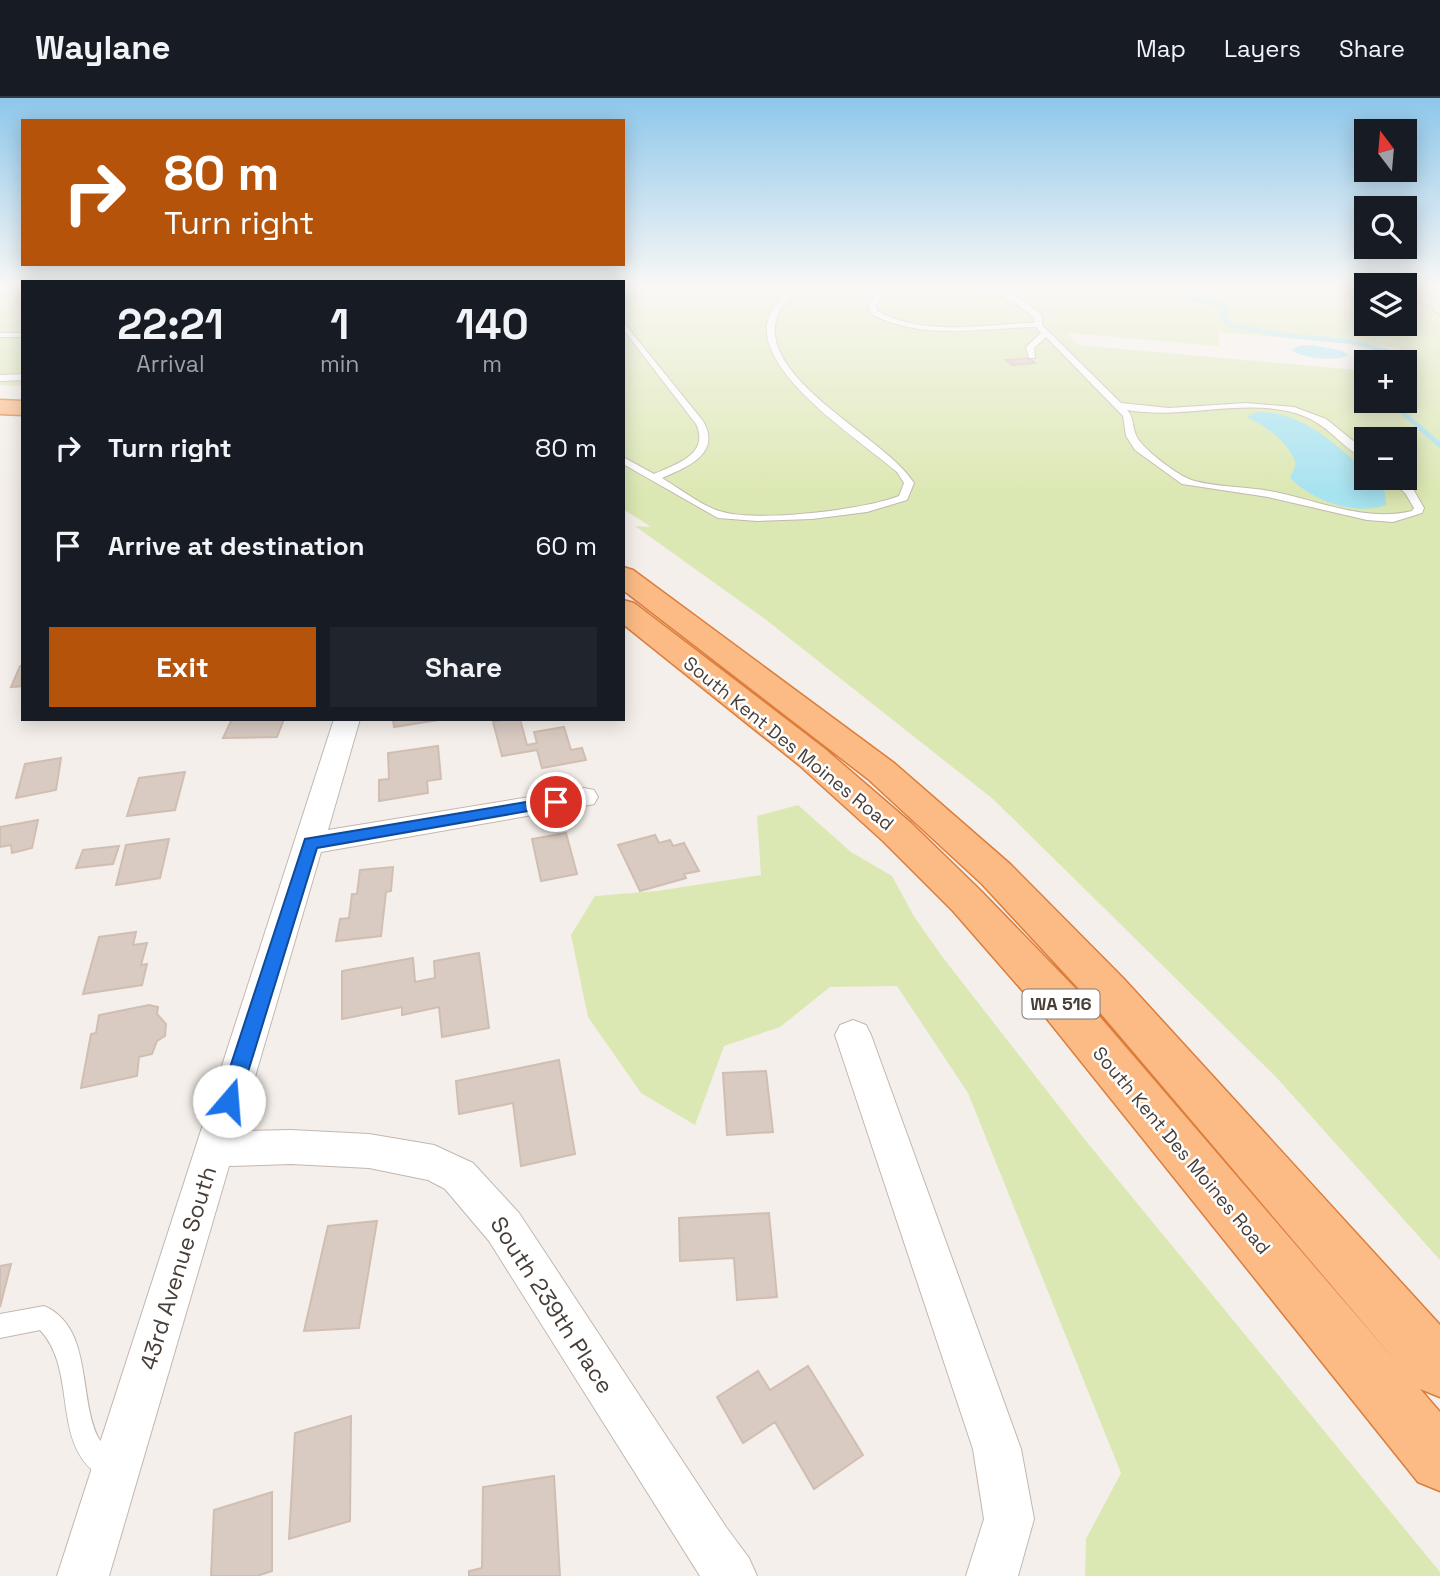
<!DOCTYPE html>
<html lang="en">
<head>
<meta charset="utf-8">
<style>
	:root { --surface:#171b24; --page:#20242c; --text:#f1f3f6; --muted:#9ea1a6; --line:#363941; --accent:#b45309 }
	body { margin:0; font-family:"Space Grotesk",sans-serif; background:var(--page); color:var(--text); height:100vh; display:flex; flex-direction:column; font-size:26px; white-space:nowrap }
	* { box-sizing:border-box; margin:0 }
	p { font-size:23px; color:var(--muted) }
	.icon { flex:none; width:38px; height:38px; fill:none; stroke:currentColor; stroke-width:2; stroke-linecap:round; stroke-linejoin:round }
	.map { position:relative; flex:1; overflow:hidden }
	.drawer { position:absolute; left:21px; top:182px; width:604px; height:441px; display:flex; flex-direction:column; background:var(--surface); border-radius:0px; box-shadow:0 4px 18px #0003 }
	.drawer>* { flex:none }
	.hud { position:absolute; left:21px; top:21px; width:604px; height:147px; border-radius:0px; box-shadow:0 4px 18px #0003; background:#b45309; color:#fff; overflow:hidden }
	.needle { width:46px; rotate:344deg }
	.fabs { position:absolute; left:1354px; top:21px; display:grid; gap:14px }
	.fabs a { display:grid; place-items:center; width:63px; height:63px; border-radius:0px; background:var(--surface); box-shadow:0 4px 18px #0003; font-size:35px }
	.pin { position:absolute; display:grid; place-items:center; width:60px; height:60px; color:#fff; margin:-30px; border:4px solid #fff; border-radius:50%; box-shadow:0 2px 7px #0007 }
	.me { position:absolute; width:77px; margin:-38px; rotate:18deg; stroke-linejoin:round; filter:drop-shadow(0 0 5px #0008) }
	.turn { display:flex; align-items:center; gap:24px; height:147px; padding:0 28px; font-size:32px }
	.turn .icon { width:91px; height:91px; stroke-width:2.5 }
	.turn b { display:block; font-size:49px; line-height:60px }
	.eta { display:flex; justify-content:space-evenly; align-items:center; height:119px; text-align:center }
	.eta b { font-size:42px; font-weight:800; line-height:49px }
	.primary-button { display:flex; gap:14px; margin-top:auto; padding:14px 28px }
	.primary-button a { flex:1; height:80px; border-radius:0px; background:var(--accent); color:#fff; font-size:28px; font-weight:800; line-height:80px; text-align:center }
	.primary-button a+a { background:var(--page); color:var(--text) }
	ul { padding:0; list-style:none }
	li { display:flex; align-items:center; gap:21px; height:98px; padding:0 28px }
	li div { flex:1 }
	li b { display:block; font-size:26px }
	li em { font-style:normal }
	header { display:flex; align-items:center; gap:42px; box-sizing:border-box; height:98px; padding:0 35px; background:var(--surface); border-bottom:2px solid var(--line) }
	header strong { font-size:33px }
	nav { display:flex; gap:38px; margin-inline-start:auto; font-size:24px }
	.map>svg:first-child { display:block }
	.green { fill:#dce8b3; fill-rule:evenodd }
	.water { fill:#a7e3f0 }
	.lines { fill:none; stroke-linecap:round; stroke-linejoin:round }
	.stream-far1 { stroke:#a7e3f0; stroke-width:4.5 }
	.stream { stroke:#a7e3f0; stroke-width:5 }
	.building { fill:#d9cbc2; stroke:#d1beb2; stroke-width:2 }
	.service-casing { stroke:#c3b7af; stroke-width:2 }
	.minor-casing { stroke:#c3b7af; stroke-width:2 }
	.trunk-casing { stroke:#dc7d3c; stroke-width:3 }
	.path { stroke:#c2ad9d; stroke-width:2.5; stroke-dasharray:2 2; stroke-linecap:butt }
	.service { fill:#fff; fill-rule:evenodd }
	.minor { fill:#fff; fill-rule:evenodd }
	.trunk { fill:#fcbb84; fill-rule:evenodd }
	.route { fill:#1a73e8; stroke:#114b97; stroke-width:2 }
	.labels { text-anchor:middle; stroke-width:5; stroke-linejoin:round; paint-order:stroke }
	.shield { fill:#fff; stroke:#7f7874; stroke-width:2 }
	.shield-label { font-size:18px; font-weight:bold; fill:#483e38 }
	.street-label { font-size:19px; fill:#483e38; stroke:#fff }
	.near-street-label { font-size:23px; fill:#483e38; stroke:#fff }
</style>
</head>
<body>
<header>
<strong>Waylane</strong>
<nav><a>Map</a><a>Layers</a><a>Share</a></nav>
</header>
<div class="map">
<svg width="1440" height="1478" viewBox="0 0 1440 1478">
	<rect width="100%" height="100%" fill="#f4efea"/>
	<path class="green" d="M 0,188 L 23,188 L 23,288 L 0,287 Z
		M 623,188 L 1367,188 L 1367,226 L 1405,226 L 1405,188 L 1440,189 L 1440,1162 L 1277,980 L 993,701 L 765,521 L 635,428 L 651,429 L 623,411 ZM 1219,234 L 1398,250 L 1410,278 L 1405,277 L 1405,303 L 1367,303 L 1367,273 L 1078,247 L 1067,235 L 1219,248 ZM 1367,341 L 1405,341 L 1405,380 L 1367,380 Z
		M 798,707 L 851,754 L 892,778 L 915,820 L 944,861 L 1086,1043 L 1440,1474 L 1440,1478 L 1085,1478 L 1086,1441 L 1121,1375 L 968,995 L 897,888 L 830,889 L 780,929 L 724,948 L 695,1027 L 641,995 L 588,919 L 571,837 L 595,798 L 657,793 L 761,777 L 757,718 Z"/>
	<path class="water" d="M 1313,247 L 1343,253 L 1349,257 C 1336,264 1302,260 1291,252 L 1299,248 Z
		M 1256,314 C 1303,313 1332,345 1367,373 L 1367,380 L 1377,381 L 1385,395 L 1386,407 C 1355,418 1313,403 1290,380 L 1296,366 C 1288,343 1267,329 1247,319 Z"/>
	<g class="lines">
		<path class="stream-far1" d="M 1176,188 L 1168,194 L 1170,198 L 1219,205 L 1228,213 L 1219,216 L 1230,227 L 1276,236 L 1352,244 L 1387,253 L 1390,264
			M 1390,303 L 1420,330"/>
		<path class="stream" d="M 1418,328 L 1440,347"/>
	</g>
	<path class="building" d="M 1029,260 L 1035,265 L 1012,267 L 1006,262 Z
		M 23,567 L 23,588 L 11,589 L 20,568 Z
		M 232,621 L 284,621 L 277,639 L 223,640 Z
		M 393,621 L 445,621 L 394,629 Z
		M 506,621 L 520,621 L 527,647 L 537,645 L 534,634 L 564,629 L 571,652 L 582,650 L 586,662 L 542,670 L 537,652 L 502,658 L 493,624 Z
		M 438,648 L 441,681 L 427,683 L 428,695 L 379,703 L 379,682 L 389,681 L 388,655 Z
		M 61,660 L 56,692 L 16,700 L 25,666 Z
		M 185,674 L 175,712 L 127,718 L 139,680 Z
		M 38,722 L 32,750 L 12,755 L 11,747 L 0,749 L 0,729 Z
		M 566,735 L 577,776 L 541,783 L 532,741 Z
		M 655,737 L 659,745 L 670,742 L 673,748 L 684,745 L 699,773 L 684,776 L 686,780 L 640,793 L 618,747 Z
		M 169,741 L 160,780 L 116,787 L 126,747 Z
		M 119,748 L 113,766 L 76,770 L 83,752 Z
		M 393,769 L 391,793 L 386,794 L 381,838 L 336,843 L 340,821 L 349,820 L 352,796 L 357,796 L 360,772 Z
		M 136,834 L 133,847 L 147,845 L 141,867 L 147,866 L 142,887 L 83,896 L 99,839 Z
		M 479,855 L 489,930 L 442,939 L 439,909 L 402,917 L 402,909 L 342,921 L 342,873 L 413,860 L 415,884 L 435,880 L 434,863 Z
		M 149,907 L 158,909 L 157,916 L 166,926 L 165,938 L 157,943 L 152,956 L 139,959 L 137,978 L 81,990 L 91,936 L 96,935 L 99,917 Z
		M 559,962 L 575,1056 L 521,1068 L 513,1005 L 459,1016 L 456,983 Z
		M 766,973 L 773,1034 L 727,1037 L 723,975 Z
		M 769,1115 L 777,1199 L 737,1202 L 734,1160 L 680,1163 L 679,1120 Z
		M 377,1123 L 359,1230 L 304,1233 L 328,1128 Z
		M 11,1166 L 0,1209 L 0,1168 Z
		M 808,1268 L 863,1357 L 814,1391 L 775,1324 L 743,1345 L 717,1299 L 758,1273 L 770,1292 Z
		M 351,1318 L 350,1423 L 289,1441 L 295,1335 Z
		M 554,1378 L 560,1478 L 469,1478 L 469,1473 L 482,1470 L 483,1389 Z
		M 272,1394 L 272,1473 L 257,1478 L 211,1478 L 214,1412 Z"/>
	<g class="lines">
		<defs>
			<path id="service" d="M 794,188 L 802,188 C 792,198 779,208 776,222 C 761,283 886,340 914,385 L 907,402 L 867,414 L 812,421 L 757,423 L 718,420 L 623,366 L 623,359 L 654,376 C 677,366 710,356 696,326 L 623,231 L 623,224 L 703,323 C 722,356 687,369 662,380 C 679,390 704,410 723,414 C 760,424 863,412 899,398 L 904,385 L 897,374 C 863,344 754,275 768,222 C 772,208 784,197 794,188 Z
				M 863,188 L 871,188 L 885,196 L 876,207 L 877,213 C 925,239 983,226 1034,225 L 1035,220 L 1019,208 L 981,188 C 1002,187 1026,205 1042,217 L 1042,227 L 1121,305 L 1169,310 L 1246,305 L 1294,309 L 1326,321 L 1367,354 L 1367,362 C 1340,350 1330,325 1295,315 C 1243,300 1182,322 1127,312 C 1134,319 1132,328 1136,337 C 1140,349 1176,376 1189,381 C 1204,388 1245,389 1264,392 C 1313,400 1363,425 1412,413 L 1414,410 L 1405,395 L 1387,380 L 1398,380 L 1413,391 L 1424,410 L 1422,415 L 1393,424 L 1367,422 L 1268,399 L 1182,386 L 1135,352 L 1126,338 L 1123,318 L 1046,239 L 1034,250 L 1035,260 L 1029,260 L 1026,249 L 1041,235 L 1036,229 C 981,230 921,243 871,216 L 868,207 L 877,197 Z
				M 0,191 L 23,191 L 23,195 L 0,195 Z
				M 0,235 L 23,235 L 23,239 L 0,239 Z
				M 23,276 L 23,282 L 0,283 L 0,277 Z
				M 44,1208 C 93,1229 78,1299 98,1339 C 105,1352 119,1357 125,1371 L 121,1380 L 112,1384 C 46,1357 81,1275 40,1232 L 0,1240 L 0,1216 Z"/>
			<path id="minor" d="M 334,621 L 360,621 L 328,732 L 584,690 L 594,692 L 598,699 L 594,706 L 584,708 L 321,754 L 239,1033 L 291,1032 L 369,1036 L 434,1047 L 473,1065 L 519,1115 L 726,1429 L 749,1460 L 757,1478 L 700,1478 L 489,1143 L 445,1091 L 428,1082 L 369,1070 L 291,1066 L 229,1068 L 109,1478 L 57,1478 Z
				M 853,922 L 866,927 L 871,937 L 1021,1351 L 1034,1421 L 1018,1478 L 966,1478 L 984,1421 L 973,1351 L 835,937 L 840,927 Z"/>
			<path id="trunk" d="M 0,302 L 23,303 L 23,317 L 0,316 Z
				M 623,469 L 633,472 L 894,665 L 1010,766 L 1124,881 L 1440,1227 L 1440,1299 L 1420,1291 L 1440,1314 L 1440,1393 L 1418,1384 L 1043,916 L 953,813 L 883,743 L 799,667 L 623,526 L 623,502 L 634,505 L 825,651 L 911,725 L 981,793 L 1075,890 L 1399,1267 L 1092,905 L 982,786 L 868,681 L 623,492 Z"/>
		</defs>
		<use href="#service" class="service-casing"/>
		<use href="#minor" class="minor-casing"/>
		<use href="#trunk" class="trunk-casing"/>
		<path class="path" d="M 1405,195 L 1440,217"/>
		<use href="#service" class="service"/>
		<use href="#minor" class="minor"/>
		<use href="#trunk" class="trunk"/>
	</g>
	<linearGradient id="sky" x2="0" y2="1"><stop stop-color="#8ec7eb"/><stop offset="0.48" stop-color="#faf8f6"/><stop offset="1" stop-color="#faf8f6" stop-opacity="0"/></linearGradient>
	<rect width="1440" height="395" fill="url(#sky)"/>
	<path class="route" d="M 556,699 L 564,704 L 562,707 L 317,750 L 239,1003 L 237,1009 L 229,1012 L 222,1009 L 219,1003 L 305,741 Z"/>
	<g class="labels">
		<rect class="shield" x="1022.5" y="891.5" width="77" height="29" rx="5"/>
		<g class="shield-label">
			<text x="1061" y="912">WA 516</text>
		</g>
		<g class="street-label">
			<text transform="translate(789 645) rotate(39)" y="7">South Kent Des Moines Road</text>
			<text transform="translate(1182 1052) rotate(50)" y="7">South Kent Des Moines Road</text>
		</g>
		<g class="near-street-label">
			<text transform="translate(178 1170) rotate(-73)" y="8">43rd Avenue South</text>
			<text transform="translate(552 1207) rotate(57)" y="8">South 239th Place</text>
		</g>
	</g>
</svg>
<div class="fabs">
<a><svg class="needle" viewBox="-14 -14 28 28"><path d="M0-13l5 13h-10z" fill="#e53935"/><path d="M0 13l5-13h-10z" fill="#9ea1a6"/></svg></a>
<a><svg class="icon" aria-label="search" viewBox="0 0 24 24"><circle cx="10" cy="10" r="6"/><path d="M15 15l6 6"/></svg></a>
<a><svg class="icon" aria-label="layers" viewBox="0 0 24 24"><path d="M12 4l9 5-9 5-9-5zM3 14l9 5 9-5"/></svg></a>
<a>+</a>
<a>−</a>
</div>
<div class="pin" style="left:556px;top:704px;background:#d93025"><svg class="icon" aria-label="arrive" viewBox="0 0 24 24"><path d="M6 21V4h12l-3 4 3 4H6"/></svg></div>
<svg class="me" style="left:229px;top:1003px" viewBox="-20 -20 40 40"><circle r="19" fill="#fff"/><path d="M0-13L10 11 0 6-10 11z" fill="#1a73e8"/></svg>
<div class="hud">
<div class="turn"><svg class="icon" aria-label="right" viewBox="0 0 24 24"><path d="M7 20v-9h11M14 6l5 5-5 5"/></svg><div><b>80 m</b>Turn right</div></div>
</div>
<section class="drawer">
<div class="eta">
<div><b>22:21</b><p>Arrival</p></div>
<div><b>1</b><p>min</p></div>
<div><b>140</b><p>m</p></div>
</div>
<ul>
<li><svg class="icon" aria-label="right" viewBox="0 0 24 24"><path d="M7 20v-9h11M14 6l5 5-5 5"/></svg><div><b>Turn right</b></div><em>80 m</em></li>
<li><svg class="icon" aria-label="arrive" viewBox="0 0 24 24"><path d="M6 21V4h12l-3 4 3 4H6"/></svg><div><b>Arrive at destination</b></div><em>60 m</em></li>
</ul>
<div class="primary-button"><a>Exit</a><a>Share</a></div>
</section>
</div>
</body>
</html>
